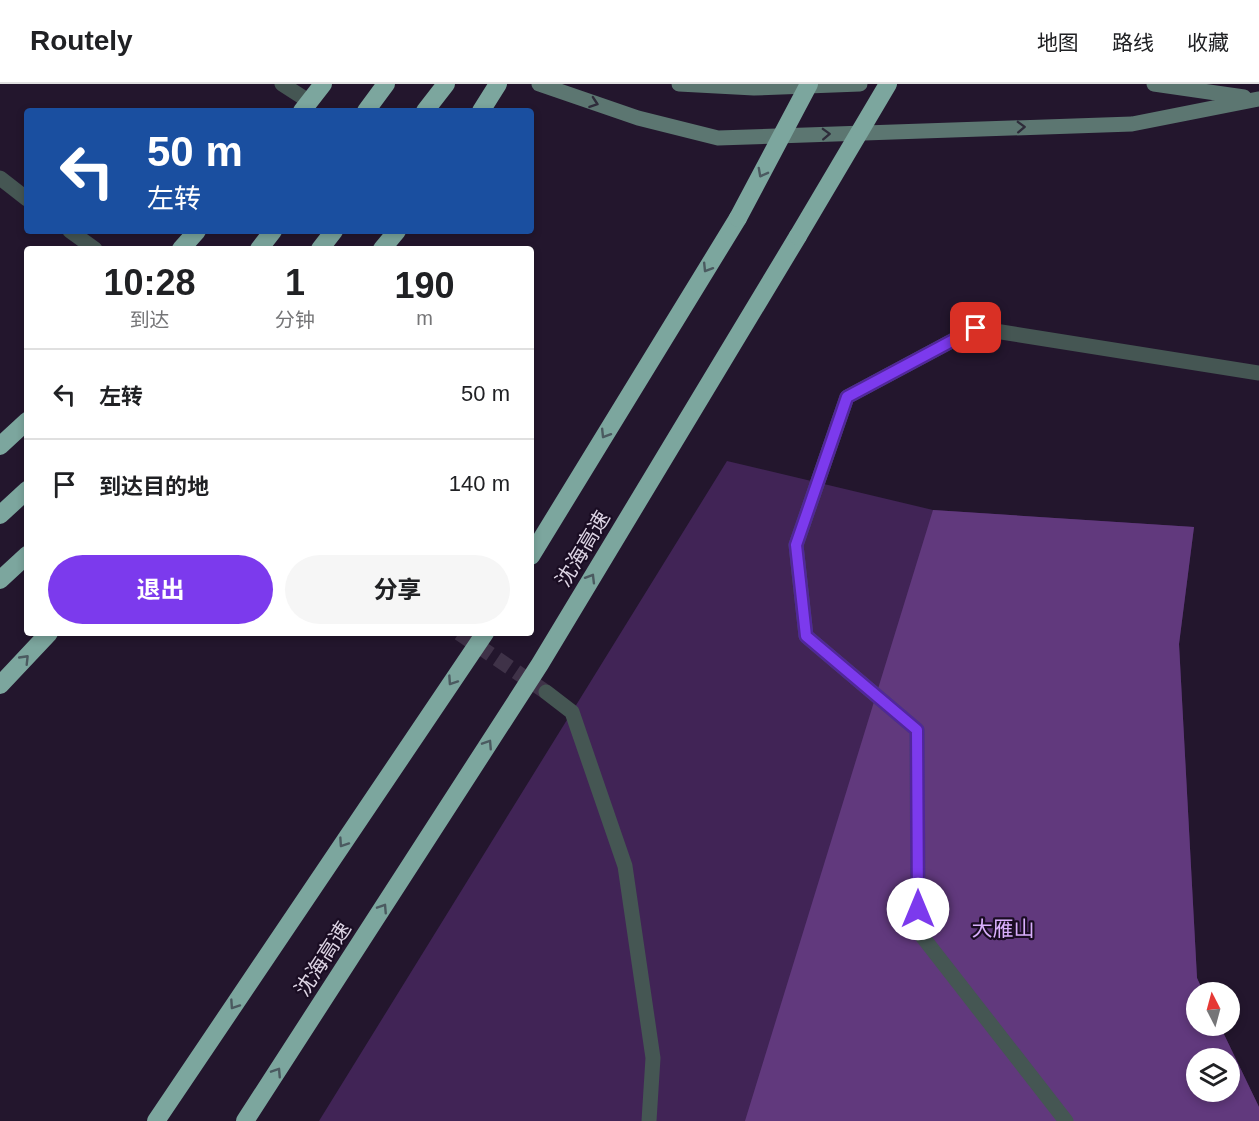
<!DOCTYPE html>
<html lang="zh">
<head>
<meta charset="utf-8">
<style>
	:root { --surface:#fff; --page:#f6f6f6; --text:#202124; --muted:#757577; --line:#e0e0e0; --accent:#7c3aed }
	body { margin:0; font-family:Helvetica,"Noto Sans SC",sans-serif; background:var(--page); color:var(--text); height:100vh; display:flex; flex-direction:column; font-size:22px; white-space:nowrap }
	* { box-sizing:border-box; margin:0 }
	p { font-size:20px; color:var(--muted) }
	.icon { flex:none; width:33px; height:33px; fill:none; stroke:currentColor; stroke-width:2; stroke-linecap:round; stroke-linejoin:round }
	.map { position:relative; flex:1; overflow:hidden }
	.details { position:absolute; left:24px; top:162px; width:510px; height:390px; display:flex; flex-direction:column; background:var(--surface); border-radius:6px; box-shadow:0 3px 9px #0003 }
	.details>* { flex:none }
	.hud { position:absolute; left:24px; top:24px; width:510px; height:126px; border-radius:6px; box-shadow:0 3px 9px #0003; background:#1a4fa0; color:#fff; overflow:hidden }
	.needle { width:39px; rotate:354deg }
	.fabs { position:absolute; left:1186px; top:898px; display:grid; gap:12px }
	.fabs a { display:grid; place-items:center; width:54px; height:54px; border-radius:50%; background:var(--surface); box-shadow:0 3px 9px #0003; font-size:30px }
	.pin { position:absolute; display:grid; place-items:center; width:51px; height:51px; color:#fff; margin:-26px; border-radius:12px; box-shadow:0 3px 9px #0006 }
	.me { position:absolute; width:66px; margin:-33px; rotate:0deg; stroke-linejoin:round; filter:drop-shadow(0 0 4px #0008) }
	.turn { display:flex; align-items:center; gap:21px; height:126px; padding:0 24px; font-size:27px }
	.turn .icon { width:78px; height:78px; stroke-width:2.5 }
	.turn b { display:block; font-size:42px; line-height:51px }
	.eta { display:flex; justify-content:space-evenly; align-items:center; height:102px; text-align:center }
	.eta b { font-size:36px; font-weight:700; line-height:42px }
	.cta { display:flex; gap:12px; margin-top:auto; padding:12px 24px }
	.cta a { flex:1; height:69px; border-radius:36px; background:var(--accent); color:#fff; font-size:24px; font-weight:700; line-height:69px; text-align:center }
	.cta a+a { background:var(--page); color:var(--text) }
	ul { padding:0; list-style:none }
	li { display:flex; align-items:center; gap:18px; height:90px; padding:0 24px; border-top:2px solid var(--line) }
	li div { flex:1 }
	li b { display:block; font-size:22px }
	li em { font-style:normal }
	header { display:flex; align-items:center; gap:36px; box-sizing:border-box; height:84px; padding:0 30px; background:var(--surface); border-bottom:2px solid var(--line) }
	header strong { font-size:28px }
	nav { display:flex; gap:33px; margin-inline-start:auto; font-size:21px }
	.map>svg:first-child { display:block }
	.green { fill:#412456; fill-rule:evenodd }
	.forest { fill:#61397d; fill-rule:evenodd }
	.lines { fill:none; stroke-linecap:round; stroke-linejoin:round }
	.street-tunnel { stroke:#3f3248; stroke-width:15; stroke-dasharray:15 8; stroke-linecap:butt }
	.street { stroke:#455653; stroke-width:15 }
	.secondary { stroke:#5c7671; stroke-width:15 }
	.highway { stroke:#7ca69e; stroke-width:18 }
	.highway-bridge { stroke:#7ca69e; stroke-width:18 }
	.oneway { stroke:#2e2c3a }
	.oneway2 { stroke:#4b5a60 }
	.route-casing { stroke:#51269a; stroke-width:15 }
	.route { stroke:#7c3aed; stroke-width:10 }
	.labels { text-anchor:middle; stroke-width:4.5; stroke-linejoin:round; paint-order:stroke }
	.street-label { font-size:21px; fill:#ddd4e4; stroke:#1a0d23 }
	.park-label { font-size:21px; fill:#d9affc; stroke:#1a0d23 }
</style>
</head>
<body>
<header>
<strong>Routely</strong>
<nav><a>地图</a><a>路线</a><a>收藏</a></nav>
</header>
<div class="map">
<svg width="1259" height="1037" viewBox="0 0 1259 1037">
	<rect width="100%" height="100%" fill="#23162d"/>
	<path class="green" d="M 727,377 L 933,426 L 1194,443 L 1179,560 L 1197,894 L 1204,909 L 1197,909 L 1197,942 L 1220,942 L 1259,1023 L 1259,1037 L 319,1037 ZM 1197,975 L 1230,975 L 1230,1008 L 1197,1008 Z"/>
	<path class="forest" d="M 933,426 L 1194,443 L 1179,560 L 1197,894 L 1204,909 L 1197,909 L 1197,942 L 1220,942 L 1259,1023 L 1259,1037 L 745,1037 ZM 1197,975 L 1230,975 L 1230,1008 L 1197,1008 Z"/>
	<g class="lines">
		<path class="street-tunnel" d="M 459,549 L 546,608"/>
		<path class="street" d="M 282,0 L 310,18
			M 0,94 L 27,115
			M 70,147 L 95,165
			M 546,608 L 572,628 L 625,782 L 653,974 L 649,1037
			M 1066,1037 L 918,847 L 917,646 L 806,552 L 796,461 L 847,313 L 976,244 L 1259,289"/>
		<path class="secondary" d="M 539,0 L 638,34 L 718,54 L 1132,40 L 1258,15
			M 679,0 L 754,4 L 860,0
			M 1154,0 L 1244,13"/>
		<path class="highway" d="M 302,27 L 323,0
			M 366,27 L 386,0
			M 425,27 L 446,0
			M 481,27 L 498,0
			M 181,165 L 197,147
			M 259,165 L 273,147
			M 320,165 L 334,147
			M 382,165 L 397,147
			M 0,362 L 27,337
			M 0,431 L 27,406
			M 531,472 L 738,134
			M 0,496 L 27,471
			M 0,601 L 49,549
			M 156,1037 L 485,549
			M 245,1037 L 540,580 L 798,152"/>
		<path class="highway-bridge" d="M 738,134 L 809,0
			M 798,152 L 888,0"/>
	</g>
	<defs><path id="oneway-chevron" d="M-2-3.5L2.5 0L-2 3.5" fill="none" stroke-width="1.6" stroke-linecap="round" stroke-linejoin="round" transform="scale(1.5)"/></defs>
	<g class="oneway">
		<use href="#oneway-chevron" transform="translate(594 19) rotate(19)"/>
		<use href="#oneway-chevron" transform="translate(1021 43) rotate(-2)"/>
		<use href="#oneway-chevron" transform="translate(826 50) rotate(-2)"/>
	</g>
	<g class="oneway2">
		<use href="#oneway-chevron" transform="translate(762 89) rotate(118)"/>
		<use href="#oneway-chevron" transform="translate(707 184) rotate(122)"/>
		<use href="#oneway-chevron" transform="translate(605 350) rotate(122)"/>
		<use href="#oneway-chevron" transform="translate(591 494) rotate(-59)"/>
		<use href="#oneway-chevron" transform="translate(25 575) rotate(-46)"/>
		<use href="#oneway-chevron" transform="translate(452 597) rotate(124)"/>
		<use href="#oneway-chevron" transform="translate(488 660) rotate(-57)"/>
		<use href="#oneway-chevron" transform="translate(343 759) rotate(124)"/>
		<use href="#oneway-chevron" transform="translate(383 824) rotate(-57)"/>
		<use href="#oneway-chevron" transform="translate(234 921) rotate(124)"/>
		<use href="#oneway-chevron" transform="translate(277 988) rotate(-57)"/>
	</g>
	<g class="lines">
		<defs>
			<path id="route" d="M 918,825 L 917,646 L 806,552 L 796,461 L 847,313 L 976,244"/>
		</defs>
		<use href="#route" class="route-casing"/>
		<use href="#route" class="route"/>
	</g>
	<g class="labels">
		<g class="street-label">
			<text transform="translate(583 465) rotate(-59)" y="7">沈海高速</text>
			<text transform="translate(323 875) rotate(-57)" y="7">沈海高速</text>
		</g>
		<g class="park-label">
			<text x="1003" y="852">大雁山</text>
		</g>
	</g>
</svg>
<div class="fabs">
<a><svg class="needle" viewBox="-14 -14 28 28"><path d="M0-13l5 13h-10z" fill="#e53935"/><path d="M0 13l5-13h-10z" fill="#757577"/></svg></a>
<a><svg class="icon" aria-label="layers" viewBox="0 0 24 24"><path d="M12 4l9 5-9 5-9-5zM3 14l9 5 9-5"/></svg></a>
</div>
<div class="pin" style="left:976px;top:244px;background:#d93025"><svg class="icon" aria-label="arrive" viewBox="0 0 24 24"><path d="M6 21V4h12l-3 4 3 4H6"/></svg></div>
<svg class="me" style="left:918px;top:825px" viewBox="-20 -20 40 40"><circle r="19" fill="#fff"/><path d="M0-13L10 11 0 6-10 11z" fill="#7c3aed"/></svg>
<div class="hud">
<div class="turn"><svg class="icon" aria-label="left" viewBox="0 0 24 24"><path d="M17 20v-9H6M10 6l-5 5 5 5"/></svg><div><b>50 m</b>左转</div></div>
</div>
<section class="details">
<div class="eta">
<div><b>10:28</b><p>到达</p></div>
<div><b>1</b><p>分钟</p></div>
<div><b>190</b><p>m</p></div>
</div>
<ul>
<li><svg class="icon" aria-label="left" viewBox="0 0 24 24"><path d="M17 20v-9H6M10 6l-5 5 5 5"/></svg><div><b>左转</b></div><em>50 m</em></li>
<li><svg class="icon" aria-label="arrive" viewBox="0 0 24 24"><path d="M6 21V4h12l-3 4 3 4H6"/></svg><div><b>到达目的地</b></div><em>140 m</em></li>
</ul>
<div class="cta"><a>退出</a><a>分享</a></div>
</section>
</div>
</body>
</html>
